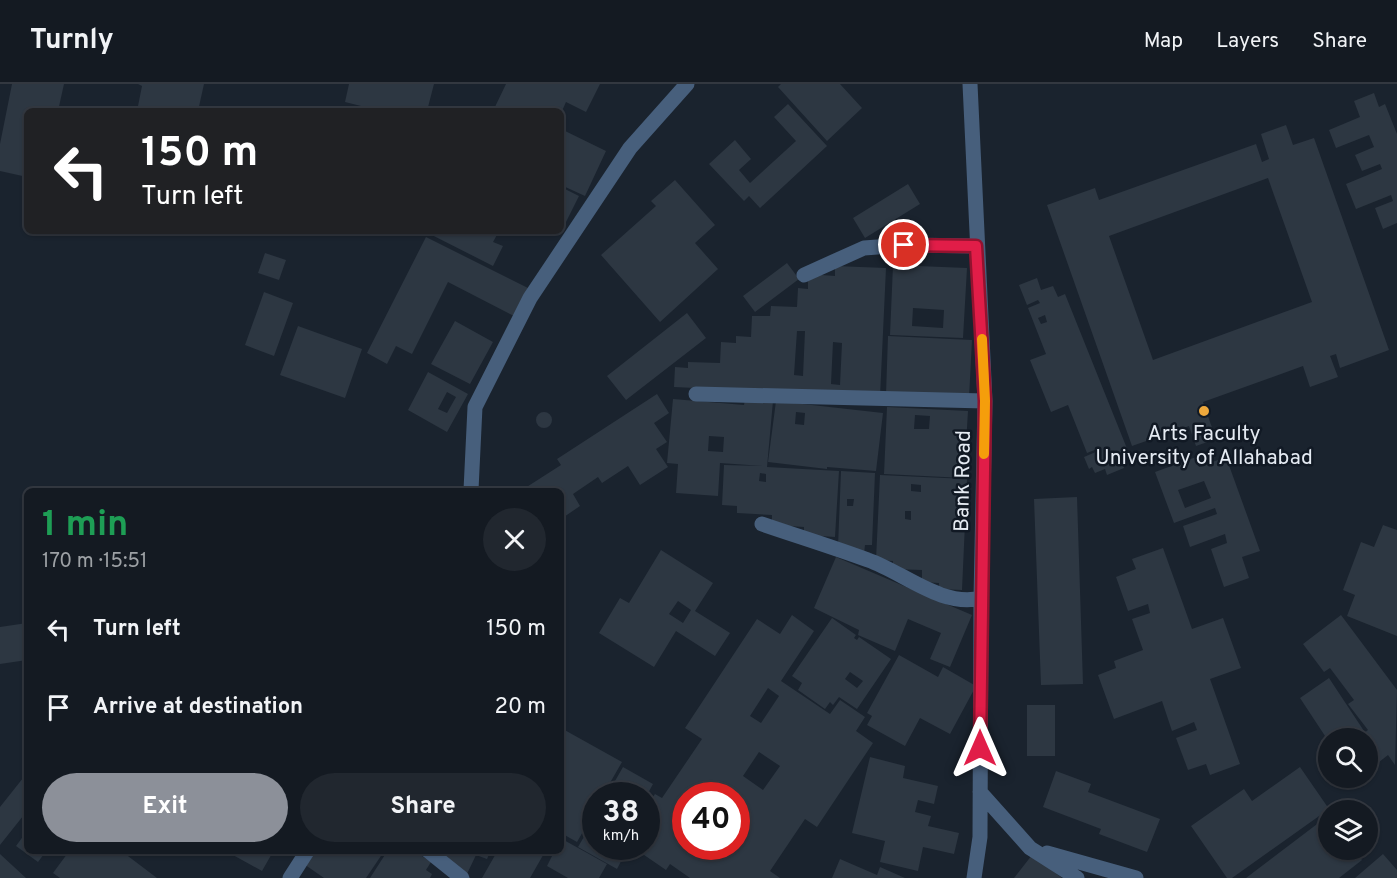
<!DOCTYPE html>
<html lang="en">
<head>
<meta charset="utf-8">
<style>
	:root { --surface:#141a22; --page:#21272f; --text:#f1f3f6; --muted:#9da1a5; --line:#333840; --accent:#8c9099 }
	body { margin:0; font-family:Overpass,sans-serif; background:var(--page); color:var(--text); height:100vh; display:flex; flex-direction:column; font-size:22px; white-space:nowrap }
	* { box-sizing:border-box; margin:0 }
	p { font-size:20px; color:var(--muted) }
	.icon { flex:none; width:33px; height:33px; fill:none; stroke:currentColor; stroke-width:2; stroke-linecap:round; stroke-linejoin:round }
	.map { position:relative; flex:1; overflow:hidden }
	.details { position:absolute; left:24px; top:404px; width:540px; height:366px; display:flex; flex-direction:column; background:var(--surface); border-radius:9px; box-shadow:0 2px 4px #0004,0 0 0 2px var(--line) }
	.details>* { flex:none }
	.banner { position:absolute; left:24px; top:24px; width:540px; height:126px; border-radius:9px; box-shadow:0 2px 4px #0004,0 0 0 2px var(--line); background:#202124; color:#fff; overflow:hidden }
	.controls { position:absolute; left:1318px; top:644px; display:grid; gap:12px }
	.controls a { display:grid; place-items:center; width:60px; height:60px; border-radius:50%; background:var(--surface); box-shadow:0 2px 4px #0004,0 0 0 2px var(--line); font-size:30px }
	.speed { position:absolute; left:582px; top:698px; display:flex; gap:12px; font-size:30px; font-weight:700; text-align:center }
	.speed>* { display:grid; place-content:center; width:78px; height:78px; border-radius:50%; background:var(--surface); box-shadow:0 2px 4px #0004,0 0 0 2px var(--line); line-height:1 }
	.speed small { font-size:15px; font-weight:400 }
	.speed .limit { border:9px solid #d22; background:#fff; color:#111 }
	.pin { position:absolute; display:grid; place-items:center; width:51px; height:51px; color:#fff; margin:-26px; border:3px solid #fff; border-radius:50%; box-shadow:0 2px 6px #0007 }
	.me { position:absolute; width:66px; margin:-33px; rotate:0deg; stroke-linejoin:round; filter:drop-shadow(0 0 4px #0008) }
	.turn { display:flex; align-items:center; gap:21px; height:126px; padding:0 18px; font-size:27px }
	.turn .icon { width:78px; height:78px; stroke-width:2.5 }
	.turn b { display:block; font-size:42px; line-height:51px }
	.round { display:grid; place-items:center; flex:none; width:63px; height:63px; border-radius:32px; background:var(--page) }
	.headline { display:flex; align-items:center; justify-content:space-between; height:102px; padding:0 18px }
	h1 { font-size:36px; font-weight:700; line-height:45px; color:#1e9e55 }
	.action { display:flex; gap:12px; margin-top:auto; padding:12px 18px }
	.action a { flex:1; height:69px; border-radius:36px; background:var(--accent); color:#fff; font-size:24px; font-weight:700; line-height:69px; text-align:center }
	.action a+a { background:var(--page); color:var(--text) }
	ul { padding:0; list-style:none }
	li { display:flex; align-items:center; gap:18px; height:78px; padding:0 18px }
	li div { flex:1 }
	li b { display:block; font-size:22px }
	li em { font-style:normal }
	header { display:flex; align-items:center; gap:36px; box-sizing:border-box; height:84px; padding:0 30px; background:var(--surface); border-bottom:2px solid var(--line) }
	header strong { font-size:28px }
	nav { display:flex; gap:33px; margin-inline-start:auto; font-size:21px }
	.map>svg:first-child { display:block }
	.building { fill:#2d3742; fill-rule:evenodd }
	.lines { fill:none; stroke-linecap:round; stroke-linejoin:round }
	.minor { stroke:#475f7c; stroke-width:15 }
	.route-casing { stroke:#92132f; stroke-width:15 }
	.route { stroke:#e11d48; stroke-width:10 }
	.slow { stroke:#f59e0b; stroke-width:10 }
	.poi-dot { fill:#eda83c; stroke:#111924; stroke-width:2 }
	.labels { text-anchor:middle; stroke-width:5; stroke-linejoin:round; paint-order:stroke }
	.poi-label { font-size:21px; fill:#e4eaf2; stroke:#111924 }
	.street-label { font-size:21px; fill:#e4eaf2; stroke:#111924 }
</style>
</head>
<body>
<header>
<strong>Turnly</strong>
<nav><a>Map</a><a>Layers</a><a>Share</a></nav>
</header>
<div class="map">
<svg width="1397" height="794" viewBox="0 0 1397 794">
	<rect width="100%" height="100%" fill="#1a232e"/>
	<path class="building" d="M 12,0 L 64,0 L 58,27 L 27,27 L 27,93 L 0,87 L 0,60 Z
		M 204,0 L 198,27 L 137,27 L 142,2 L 138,0 Z
		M 349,0 L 434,0 L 427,27 L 381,27 L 345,18 Z
		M 506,0 L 600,0 L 586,28 L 566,18 L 562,27 L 493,27 Z
		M 781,0 L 840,0 L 862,24 L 827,57 L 778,3 Z
		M 1374,9 L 1379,23 L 1385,20 L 1397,50 L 1397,139 L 1383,145 L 1375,124 L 1393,117 L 1391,111 L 1356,125 L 1346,100 L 1382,85 L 1380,80 L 1362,87 L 1355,71 L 1374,63 L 1369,51 L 1336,64 L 1329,46 L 1360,33 L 1354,17 Z
		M 788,20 L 827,62 L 760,124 L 749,112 L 744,117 L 709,80 L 735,56 L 751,75 L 739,86 L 750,99 L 796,57 L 774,33 Z
		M 1286,41 L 1293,61 L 1314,54 L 1389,266 L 1340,284 L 1336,270 L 1330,272 L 1338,293 L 1310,303 L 1303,282 L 1203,318 L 1216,355 L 1196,362 L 1189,342 L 1132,362 L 1047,121 L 1095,104 L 1099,116 L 1256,60 L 1262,78 L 1269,75 L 1261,50 ZM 1268,94 L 1312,218 L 1153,276 L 1109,152 Z
		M 561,45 L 606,67 L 585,112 L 561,101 Z
		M 675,96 L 715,141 L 695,159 L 718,185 L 660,238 L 601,171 L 656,122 L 651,117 Z
		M 908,100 L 920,120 L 865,154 L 853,134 Z
		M 561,103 L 579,112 L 564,142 L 561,141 Z
		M 424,147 L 480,147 L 491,152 L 495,147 L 499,147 L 493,158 L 503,162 L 493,182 Z
		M 426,153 L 528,204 L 514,232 L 448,198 L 412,270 L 396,262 L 387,280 L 367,269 Z
		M 265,169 L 286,176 L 279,196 L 258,189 Z
		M 787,179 L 799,195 L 755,228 L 743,212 Z
		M 893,181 L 967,184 L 963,254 L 890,251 ZM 913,224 L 944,226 L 943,244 L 912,242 Z
		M 835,182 L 886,184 L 880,313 L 674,303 L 675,283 L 688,284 L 688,278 L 720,279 L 721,258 L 736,259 L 736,252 L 751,253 L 752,232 L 770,232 L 771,222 L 797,223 L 798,204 L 808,205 L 808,190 L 835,192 ZM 797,247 L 805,247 L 803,292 L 794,291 ZM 833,258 L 842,259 L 840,301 L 831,300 Z
		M 1037,194 L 1041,206 L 1053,202 L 1058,213 L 1065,210 L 1128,367 L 1119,371 L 1124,384 L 1107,391 L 1105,385 L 1095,389 L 1092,383 L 1089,385 L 1084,373 L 1098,367 L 1097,365 L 1087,369 L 1068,321 L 1051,328 L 1030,276 L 1046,270 L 1028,224 L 1040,219 L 1038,216 L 1027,221 L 1019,201 ZM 1045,231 L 1047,238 L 1041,240 L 1038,234 Z
		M 264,208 L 293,219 L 274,272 L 245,261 Z
		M 687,229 L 706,254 L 626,316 L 607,292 Z
		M 455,237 L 493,258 L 470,300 L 431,280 Z
		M 298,242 L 362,265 L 345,314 L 280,291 Z
		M 888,252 L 972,256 L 969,314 L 886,310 Z
		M 428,288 L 468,310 L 447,348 L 408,326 ZM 447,308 L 456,313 L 447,329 L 438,325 Z
		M 657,310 L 669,329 L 654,339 L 667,358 L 656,365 L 668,383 L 640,401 L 628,382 L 602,399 L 598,393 L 573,410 L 580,422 L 561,435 L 561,406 L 522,406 L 561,381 L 557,375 Z
		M 673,315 L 744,321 L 745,315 L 773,317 L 767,383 L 839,387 L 835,453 L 804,451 L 804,443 L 772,441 L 772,431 L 737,429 L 737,422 L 722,421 L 724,381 L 763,382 L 720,379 L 718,412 L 676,409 L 678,380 L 667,379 ZM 709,352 L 724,353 L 723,368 L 708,367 ZM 760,389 L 766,390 L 766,398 L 759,397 Z
		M 776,317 L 883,329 L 876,387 L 827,383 L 827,385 L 768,378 ZM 796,328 L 805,329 L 804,341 L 795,340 Z
		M 887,323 L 968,327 L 964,394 L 884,390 ZM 915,331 L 930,332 L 929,345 L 914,345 Z
		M536 336a8 8 0 1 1 16 0a8 8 0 1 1-16 0Z
		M 1196,373 L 1199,383 L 1226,373 L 1260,467 L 1242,473 L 1249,494 L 1224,503 L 1211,465 L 1227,459 L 1225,450 L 1190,463 L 1183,442 L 1217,430 L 1215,424 L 1174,439 L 1155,388 ZM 1204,397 L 1211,414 L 1185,424 L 1178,406 Z
		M 841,387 L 875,389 L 872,461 L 865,461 L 864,470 L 838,463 ZM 847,415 L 854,415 L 853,422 L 847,422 Z
		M 880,391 L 967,395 L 962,506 L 939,505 L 939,499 L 922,498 L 922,486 L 893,485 L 893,477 L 876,476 ZM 911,400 L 921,401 L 921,408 L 911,407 ZM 905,427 L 911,427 L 911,436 L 905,435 Z
		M 1077,413 L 1083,600 L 1041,601 L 1034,415 Z
		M 1383,441 L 1397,446 L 1397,552 L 1347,532 L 1355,511 L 1343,506 L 1361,458 L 1374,463 Z
		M 1163,464 L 1192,545 L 1223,534 L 1241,584 L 1210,595 L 1240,680 L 1210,691 L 1206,680 L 1188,686 L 1176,654 L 1197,646 L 1194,638 L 1172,647 L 1162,617 L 1114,635 L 1098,591 L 1116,584 L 1114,577 L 1143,566 L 1132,535 L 1150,529 L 1148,520 L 1128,527 L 1116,493 L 1136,485 L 1132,475 Z
		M 661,466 L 713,499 L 695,527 L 730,549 L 715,572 L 676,547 L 654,583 L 599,549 L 620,514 L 629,519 ZM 678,517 L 691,526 L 683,539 L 669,530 Z
		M 836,473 L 972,531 L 950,583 L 930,575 L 941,549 L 908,535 L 895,567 L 858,551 L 859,546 L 814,524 Z
		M 792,531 L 814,547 L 781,597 L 830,630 L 840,616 L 865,633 L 856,647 L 873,659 L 817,743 L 805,735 L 770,787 L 780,794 L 690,794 L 670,780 L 666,786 L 631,762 L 646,762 L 646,723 L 655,710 L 662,714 L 702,655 L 685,644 L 757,535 L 780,550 ZM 768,604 L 779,612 L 761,639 L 750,632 ZM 759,668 L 780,682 L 763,706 L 743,692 ZM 686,711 L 736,711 L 736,762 L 686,762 Z
		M 1341,531 L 1397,606 L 1395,681 L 1388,671 L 1374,682 L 1368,675 L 1368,654 L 1357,654 L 1368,646 L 1348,620 L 1354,616 L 1330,584 L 1324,588 L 1303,560 Z
		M 832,534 L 856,551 L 854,554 L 857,556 L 859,553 L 891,575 L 857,625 L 839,613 L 833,621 L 830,618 L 825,625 L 798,606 L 802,599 L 792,592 ZM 850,588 L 863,597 L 857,604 L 845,595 Z
		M 27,539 L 27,576 L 0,580 L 0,543 Z
		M 899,571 L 938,593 L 943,583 L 976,602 L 950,650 L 920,634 L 905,662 L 867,641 L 872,632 L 867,629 Z
		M 1329,594 L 1364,647 L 1354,654 L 1329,654 L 1329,658 L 1300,614 Z
		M 1027,621 L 1055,621 L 1055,672 L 1027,672 Z
		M 561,644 L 622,678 L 603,711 L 596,711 L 596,725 L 577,758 L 561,749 Z
		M 870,673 L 905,682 L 903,694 L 938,702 L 934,720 L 918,716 L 915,728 L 931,732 L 928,742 L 959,749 L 954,770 L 923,763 L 918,787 L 880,778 L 885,757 L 852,749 Z
		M 623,683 L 653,700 L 647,711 L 607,711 Z
		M 1300,683 L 1329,725 L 1232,794 L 1227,794 L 1191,742 L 1244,705 L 1252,717 Z
		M 1056,687 L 1091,700 L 1088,708 L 1160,735 L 1147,768 L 1099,750 L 1101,745 L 1043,723 Z
		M 27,689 L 27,727 L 0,761 L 0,723 Z
		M 1329,731 L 1329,765 L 1354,765 L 1362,776 L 1339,794 L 1246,794 Z
		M 596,732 L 596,762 L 629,762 L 617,785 L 578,763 Z
		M 27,747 L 27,766 L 47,766 L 38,778 L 16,762 Z
		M 562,755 L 607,780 L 599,794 L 568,794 L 547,782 L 555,766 L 561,766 Z
		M 70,766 L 120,766 L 157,794 L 60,794 L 53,789 Z
		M 235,766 L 274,766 L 262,787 L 233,771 Z
		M 309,766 L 385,766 L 366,794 L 324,794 L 301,778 Z
		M 388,766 L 413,766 L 431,778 L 426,786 L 432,790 L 430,794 L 370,794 Z
		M 434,766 L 491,766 L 487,775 L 476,771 L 467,790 Z
		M 498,766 L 546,766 L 530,794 L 482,794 Z
		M 0,770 L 26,794 L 0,794 Z
		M 1383,770 L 1397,786 L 1397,794 L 1355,794 Z
		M 1032,771 L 1062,794 L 1014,794 Z
		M 840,775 L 877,791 L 880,783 L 905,794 L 832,794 Z"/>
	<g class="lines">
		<path class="minor" d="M 970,0 L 985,317 L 981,514 L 980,753 L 974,794
			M 804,191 L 864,164 L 904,161 L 977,162
			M 696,310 L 985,317
			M 471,406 L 475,323 L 530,214 L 630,64 L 687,0
			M 762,440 C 797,452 833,463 868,476 C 903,488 942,524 981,514
			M 980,708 L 1030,764 L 1077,794
			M 427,766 L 462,794
			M 1047,769 L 1136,794
			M 290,794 L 308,766"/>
	</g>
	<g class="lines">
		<defs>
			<path id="route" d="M 904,161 L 976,162 L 985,317 L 980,664"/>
		</defs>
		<use href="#route" class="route-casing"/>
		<use href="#route" class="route"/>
		<path class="slow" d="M 982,255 L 985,317 L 984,370"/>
	</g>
	<circle class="poi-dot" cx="1204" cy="327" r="6"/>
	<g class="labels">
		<g class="poi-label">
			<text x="1204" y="356">Arts Faculty<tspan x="1204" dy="24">University of Allahabad</tspan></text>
		</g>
		<g class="street-label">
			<text transform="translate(962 397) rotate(-89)" y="7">Bank Road</text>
		</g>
	</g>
</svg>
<div class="controls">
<a><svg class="icon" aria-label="search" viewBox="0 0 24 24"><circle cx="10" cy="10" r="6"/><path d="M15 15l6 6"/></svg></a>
<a><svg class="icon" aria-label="layers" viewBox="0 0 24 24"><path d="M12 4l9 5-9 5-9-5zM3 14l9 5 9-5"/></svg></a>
</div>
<div class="speed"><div>38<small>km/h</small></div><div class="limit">40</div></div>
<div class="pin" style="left:904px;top:161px;background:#d93025"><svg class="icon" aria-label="arrive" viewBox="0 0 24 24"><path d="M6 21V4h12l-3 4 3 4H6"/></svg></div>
<svg class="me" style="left:980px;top:664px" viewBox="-20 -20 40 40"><path d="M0-17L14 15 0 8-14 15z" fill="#e11d48" stroke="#fff" stroke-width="4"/></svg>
<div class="banner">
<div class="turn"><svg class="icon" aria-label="left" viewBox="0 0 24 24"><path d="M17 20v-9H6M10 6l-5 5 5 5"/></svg><div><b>150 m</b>Turn left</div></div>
</div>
<section class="details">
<div class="headline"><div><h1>1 min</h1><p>170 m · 15:51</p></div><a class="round"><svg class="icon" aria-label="close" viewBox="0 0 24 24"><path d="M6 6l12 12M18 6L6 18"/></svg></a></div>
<ul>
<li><svg class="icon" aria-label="left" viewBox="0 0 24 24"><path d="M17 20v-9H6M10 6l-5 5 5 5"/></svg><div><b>Turn left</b></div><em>150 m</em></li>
<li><svg class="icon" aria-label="arrive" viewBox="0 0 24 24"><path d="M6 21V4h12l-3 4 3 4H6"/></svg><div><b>Arrive at destination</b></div><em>20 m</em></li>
</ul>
<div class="action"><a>Exit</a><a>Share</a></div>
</section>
</div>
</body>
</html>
